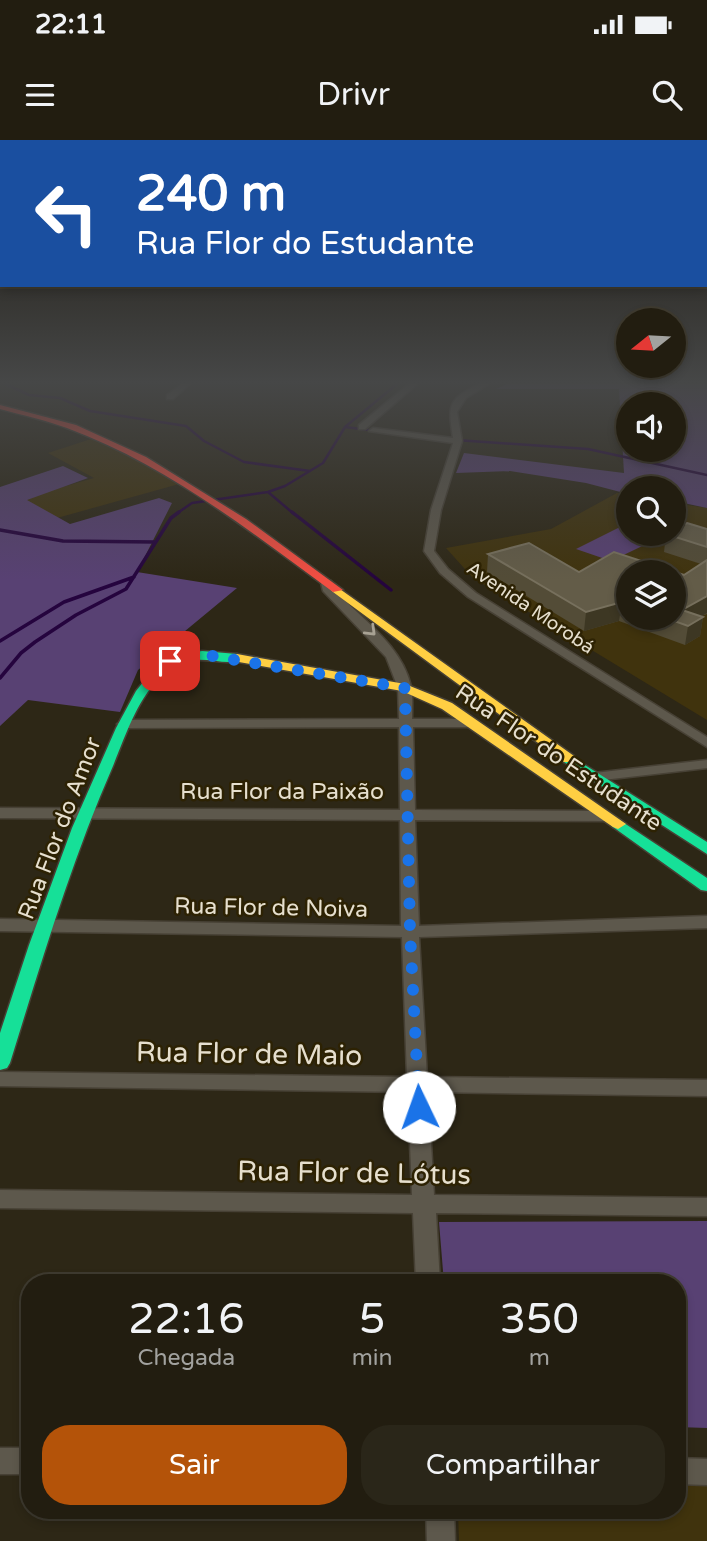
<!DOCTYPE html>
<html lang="pt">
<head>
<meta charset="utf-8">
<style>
	:root { --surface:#221d10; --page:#2a2619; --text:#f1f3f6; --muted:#a2a29f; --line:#3f3b30; --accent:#b45309 }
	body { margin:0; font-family:"Varela Round",sans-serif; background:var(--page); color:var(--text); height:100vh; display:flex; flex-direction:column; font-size:26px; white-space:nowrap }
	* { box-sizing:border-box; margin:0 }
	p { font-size:23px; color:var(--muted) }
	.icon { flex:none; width:38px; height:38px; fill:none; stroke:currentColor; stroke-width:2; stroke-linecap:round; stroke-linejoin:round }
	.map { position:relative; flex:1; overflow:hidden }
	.side { position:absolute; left:21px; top:1134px; width:665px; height:245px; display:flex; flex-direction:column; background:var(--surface); border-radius:28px; box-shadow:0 4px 10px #0003,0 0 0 2px var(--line) }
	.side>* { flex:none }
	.top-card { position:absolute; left:0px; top:0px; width:707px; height:147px; box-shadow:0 4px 10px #0003,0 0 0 2px var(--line); background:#1a4fa0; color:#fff; overflow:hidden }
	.needle { width:46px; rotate:252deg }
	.fabs { position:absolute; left:616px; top:168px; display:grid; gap:14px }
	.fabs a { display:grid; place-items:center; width:70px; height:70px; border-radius:50%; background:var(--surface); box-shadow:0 4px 10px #0003,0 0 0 2px var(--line); font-size:35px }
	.pin { position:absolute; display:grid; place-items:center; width:60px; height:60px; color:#fff; margin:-30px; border-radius:14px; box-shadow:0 4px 10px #0006 }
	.me { position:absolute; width:77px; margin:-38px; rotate:357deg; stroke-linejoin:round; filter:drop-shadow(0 0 5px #0008) }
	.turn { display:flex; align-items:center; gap:24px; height:147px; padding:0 21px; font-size:32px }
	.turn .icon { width:91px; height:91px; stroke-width:2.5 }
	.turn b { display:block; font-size:49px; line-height:60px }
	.eta { display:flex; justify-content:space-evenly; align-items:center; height:119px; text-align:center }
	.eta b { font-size:42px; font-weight:600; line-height:49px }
	.action { display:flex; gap:14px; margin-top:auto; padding:14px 21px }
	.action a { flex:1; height:80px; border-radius:28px; background:var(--accent); color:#fff; font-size:28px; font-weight:600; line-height:80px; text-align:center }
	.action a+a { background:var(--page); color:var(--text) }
	.status { display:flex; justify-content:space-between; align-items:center; height:49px; padding:0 35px; background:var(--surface); direction:ltr }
	.status svg { height:19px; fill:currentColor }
	header { display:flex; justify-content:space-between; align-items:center; height:91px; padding:0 21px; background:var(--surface); font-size:32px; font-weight:600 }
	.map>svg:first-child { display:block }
	.built { fill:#40330d; fill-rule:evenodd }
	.green { fill:#584173; fill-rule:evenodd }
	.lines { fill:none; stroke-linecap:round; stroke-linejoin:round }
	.stream-far1 { stroke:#25043e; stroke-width:2.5 }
	.stream { stroke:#25043e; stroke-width:3.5 }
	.street-casing { stroke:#474135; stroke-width:3 }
	.fast-casing { stroke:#474135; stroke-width:3 }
	.slow-casing { stroke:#474135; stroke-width:3 }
	.jam-casing { stroke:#474135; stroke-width:3 }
	.street { fill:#5d584c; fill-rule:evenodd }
	.fast { fill:#16e098; fill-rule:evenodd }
	.slow { fill:#ffcf43; fill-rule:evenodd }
	.jam { fill:#f24e42; fill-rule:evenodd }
	.wall { fill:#534c37; fill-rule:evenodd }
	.shaded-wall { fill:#3d3723 }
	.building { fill:#635c48; stroke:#77705d; stroke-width:2 }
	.oneway { stroke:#a8a294 }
	.route { stroke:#1a73e8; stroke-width:12; stroke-dasharray:0 21.6 }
	.labels { text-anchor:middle; stroke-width:5; stroke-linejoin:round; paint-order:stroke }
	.far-street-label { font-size:19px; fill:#e6dfce; stroke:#2d2203 }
	.street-label { font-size:23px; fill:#e6dfce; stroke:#2d2203 }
	.near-street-label { font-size:28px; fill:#e6dfce; stroke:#2d2203 }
</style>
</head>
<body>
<div class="status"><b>22:11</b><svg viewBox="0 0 49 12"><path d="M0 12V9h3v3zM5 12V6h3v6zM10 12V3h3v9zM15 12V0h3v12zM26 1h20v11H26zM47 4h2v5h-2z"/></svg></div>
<header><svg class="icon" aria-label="menu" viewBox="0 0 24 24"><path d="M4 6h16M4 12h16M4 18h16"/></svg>Drivr<svg class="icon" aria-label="search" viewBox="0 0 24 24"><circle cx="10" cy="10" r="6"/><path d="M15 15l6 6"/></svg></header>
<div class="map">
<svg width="707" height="1401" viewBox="0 0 707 1401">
	<rect width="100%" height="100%" fill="#2d2716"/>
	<path class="built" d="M 91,299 L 108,304 L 179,344 L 57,378 L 20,359 L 94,338 L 48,313 Z
		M 617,353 L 628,355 L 628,394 L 674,394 L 674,363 L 707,368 L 707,580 L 473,438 L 446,408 L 551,389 ZM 628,432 L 674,432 L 674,478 L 628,478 Z
		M 677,1346 L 707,1346 L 707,1401 L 459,1401 L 458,1370 L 677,1370 Z"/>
	<path class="green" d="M 507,244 L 707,244 L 707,368 L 674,361 L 674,348 L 628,348 L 628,354 L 586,343 L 510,331 L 456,333 L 464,313 L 624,333 L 619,249 L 496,249 ZM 628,264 L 674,264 L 674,310 L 628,310 Z
		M 63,326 L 88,338 L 27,360 L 70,384 L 159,358 L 172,363 L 137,432 L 237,448 L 138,530 L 120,572 L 28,560 L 0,586 L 0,347 Z
		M 620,387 L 628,390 L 628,394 L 642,394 L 657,399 L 611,421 L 576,409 Z
		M 707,1081 L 707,1288 L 677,1287 L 677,1143 L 444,1143 L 439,1082 Z"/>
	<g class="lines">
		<path class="stream-far1" d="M 6,244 L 29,255 L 60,258 L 90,271 L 186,286 L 204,301 L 244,322 L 310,331
			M 345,287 L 377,291
			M 456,300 L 588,309 L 707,335
			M 268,352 L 294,374
			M 176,374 L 192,363 L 268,352 L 285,346 L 323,323 L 345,287 L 397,244"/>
		<path class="stream" d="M 292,372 L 391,450
			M 0,390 L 63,401 L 155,402
			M 0,501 L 64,462 L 134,437
			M 0,538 L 21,513 L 35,502 L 76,475 L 126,449 L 171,378 L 179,372"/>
		<defs>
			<path id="street" d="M 182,244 L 190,244 L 173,259 L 167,259 L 167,255 Z
				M 409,244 L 417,244 L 365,289 L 359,289 L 359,285 Z
				M 479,244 L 489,244 L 466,258 L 457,272 L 462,301 L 441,370 L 434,411 L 448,429 L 476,453 L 707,597 L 707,607 L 468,457 L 440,433 L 424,411 L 431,370 L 453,303 L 369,291 L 373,288 L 453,298 C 448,265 447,260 479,244 Z
				M 327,440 L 331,441 L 333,448 C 360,479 401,503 411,546 C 413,556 412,568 412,579 L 472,579 L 479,583 L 472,587 L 413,587 L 415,670 L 604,671 L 612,676 L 604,681 L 415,680 L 419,786 L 707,776 L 707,788 L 419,797 L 427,937 L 707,940 L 707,956 L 428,952 L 434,1055 L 707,1058 L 707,1076 L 436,1073 L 440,1143 L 416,1143 L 413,1073 L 0,1068 L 0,1050 L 412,1055 L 408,952 L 0,946 L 0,932 L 407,937 L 402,797 L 0,791 L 0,779 L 401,786 L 400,680 L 0,678 L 0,668 L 400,670 L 399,587 L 124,588 L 117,584 L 124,580 L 399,579 L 398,548 L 386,517 L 323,451 L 321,443 Z
				M 707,620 L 707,628 L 594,641 L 587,637 L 594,633 Z
				M 0,1308 L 30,1308 L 30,1334 L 0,1334 Z
				M 677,1318 L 707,1319 L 707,1345 L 677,1344 Z
				M 426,1370 L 454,1370 L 455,1401 L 427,1401 Z"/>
			<path id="fast" d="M 202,511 L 237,514 L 243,518 C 227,531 192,506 164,533 C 138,557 126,594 113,626 C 71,722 41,823 10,923 L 7,928 L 0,930 L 0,893 L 29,805 L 72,688 L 116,588 L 136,551 L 155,527 L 172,516 Z
				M 569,615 L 707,702 L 707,714 L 564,622 L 562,619 Z
				M 618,679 L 707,738 L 707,751 L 701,750 L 613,687 L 610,684 Z"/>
			<path id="slow" d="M 337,447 L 574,616 L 576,619 L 574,622 L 564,622 L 333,452 L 331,450 Z
				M 237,514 L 405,544 L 452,563 L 626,684 L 618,689 L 613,687 L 442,569 L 402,551 L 233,521 L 233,515 Z"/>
			<path id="jam" d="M 0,265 L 76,285 L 146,317 L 246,379 L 343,450 L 333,452 C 250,391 165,324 67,288 C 45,280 22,275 0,269 Z"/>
		</defs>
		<use href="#street" class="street-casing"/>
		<use href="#fast" class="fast-casing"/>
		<use href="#slow" class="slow-casing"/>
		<use href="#jam" class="jam-casing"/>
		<use href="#street" class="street"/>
		<use href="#fast" class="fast"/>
		<use href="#slow" class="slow"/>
		<use href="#jam" class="jam"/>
	</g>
	<path class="wall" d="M 687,383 L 707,389 L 707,474 L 702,476 L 703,477 L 700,496 L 685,505 L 619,481 L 584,491 L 487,432 L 488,414 L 529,403 L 579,432 L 614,412 L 684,435 L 701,424 L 664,412 L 666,394 L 674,394 L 674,390 ZM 628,432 L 674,432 L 674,478 L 628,478 Z"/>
	<path class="shaded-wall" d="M 707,456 L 707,473 L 686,485 L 682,470 Z
		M 622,462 L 619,481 L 584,491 L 586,472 Z
		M 703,477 L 700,496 L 685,505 L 688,486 Z"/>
	<path class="building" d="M 687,383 L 707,389 L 707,407 L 666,394 L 674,394 L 674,390 Z
		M 529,403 L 579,432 L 614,412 L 684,435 L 707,420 L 707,456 L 682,470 L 703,477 L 688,486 L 666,478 L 674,478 L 674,432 L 628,432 L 628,464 L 622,462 L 586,472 L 488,414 Z"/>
	<defs><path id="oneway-chevron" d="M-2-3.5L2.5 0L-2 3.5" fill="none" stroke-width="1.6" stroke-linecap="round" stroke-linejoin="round" transform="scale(1.75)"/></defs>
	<use class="oneway" href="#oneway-chevron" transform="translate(371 491) rotate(44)"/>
	<linearGradient id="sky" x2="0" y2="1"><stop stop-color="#19150c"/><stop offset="0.55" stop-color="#464747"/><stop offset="1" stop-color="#464747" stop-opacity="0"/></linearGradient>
	<rect width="707" height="440" fill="url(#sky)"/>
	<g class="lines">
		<path class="route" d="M 170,521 L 193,516 L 212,516 L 405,548 L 410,792 L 419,967"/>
	</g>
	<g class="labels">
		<g class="far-street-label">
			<text transform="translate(531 467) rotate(34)" y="7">Avenida Morobá</text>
		</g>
		<g class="street-label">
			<text transform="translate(559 617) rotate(34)" y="8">Rua Flor do Estudante</text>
			<text x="282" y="659">Rua Flor da Paixão</text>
			<text transform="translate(59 688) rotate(-69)" y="8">Rua Flor do Amor</text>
			<text transform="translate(271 767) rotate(1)" y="8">Rua Flor de Noiva</text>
		</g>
		<g class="near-street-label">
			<text transform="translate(249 913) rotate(1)" y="10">Rua Flor de Maio</text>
			<text transform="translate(354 1032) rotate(1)" y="10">Rua Flor de Lótus</text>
		</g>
	</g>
</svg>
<div class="fabs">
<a><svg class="needle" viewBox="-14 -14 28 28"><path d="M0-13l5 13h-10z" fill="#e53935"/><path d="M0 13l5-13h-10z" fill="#a2a29f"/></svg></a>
<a><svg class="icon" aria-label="sound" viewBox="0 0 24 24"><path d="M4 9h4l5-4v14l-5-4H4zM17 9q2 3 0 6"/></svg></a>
<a><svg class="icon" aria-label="search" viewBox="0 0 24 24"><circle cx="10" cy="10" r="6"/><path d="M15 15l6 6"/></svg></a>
<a><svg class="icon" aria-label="layers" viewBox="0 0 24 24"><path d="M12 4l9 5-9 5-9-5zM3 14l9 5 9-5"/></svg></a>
</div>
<div class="pin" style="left:170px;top:521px;background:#d93025"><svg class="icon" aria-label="arrive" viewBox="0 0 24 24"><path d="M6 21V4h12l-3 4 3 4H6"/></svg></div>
<svg class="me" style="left:419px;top:967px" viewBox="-20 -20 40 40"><circle r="19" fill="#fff"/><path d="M0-13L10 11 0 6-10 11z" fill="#1a73e8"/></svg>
<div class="top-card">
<div class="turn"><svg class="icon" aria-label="left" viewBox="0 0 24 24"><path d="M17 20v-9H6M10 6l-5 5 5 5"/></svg><div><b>240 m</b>Rua Flor do Estudante</div></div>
</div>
<section class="side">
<div class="eta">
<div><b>22:16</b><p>Chegada</p></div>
<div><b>5</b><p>min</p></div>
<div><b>350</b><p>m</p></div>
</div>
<div class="action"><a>Sair</a><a>Compartilhar</a></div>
</section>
</div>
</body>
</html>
